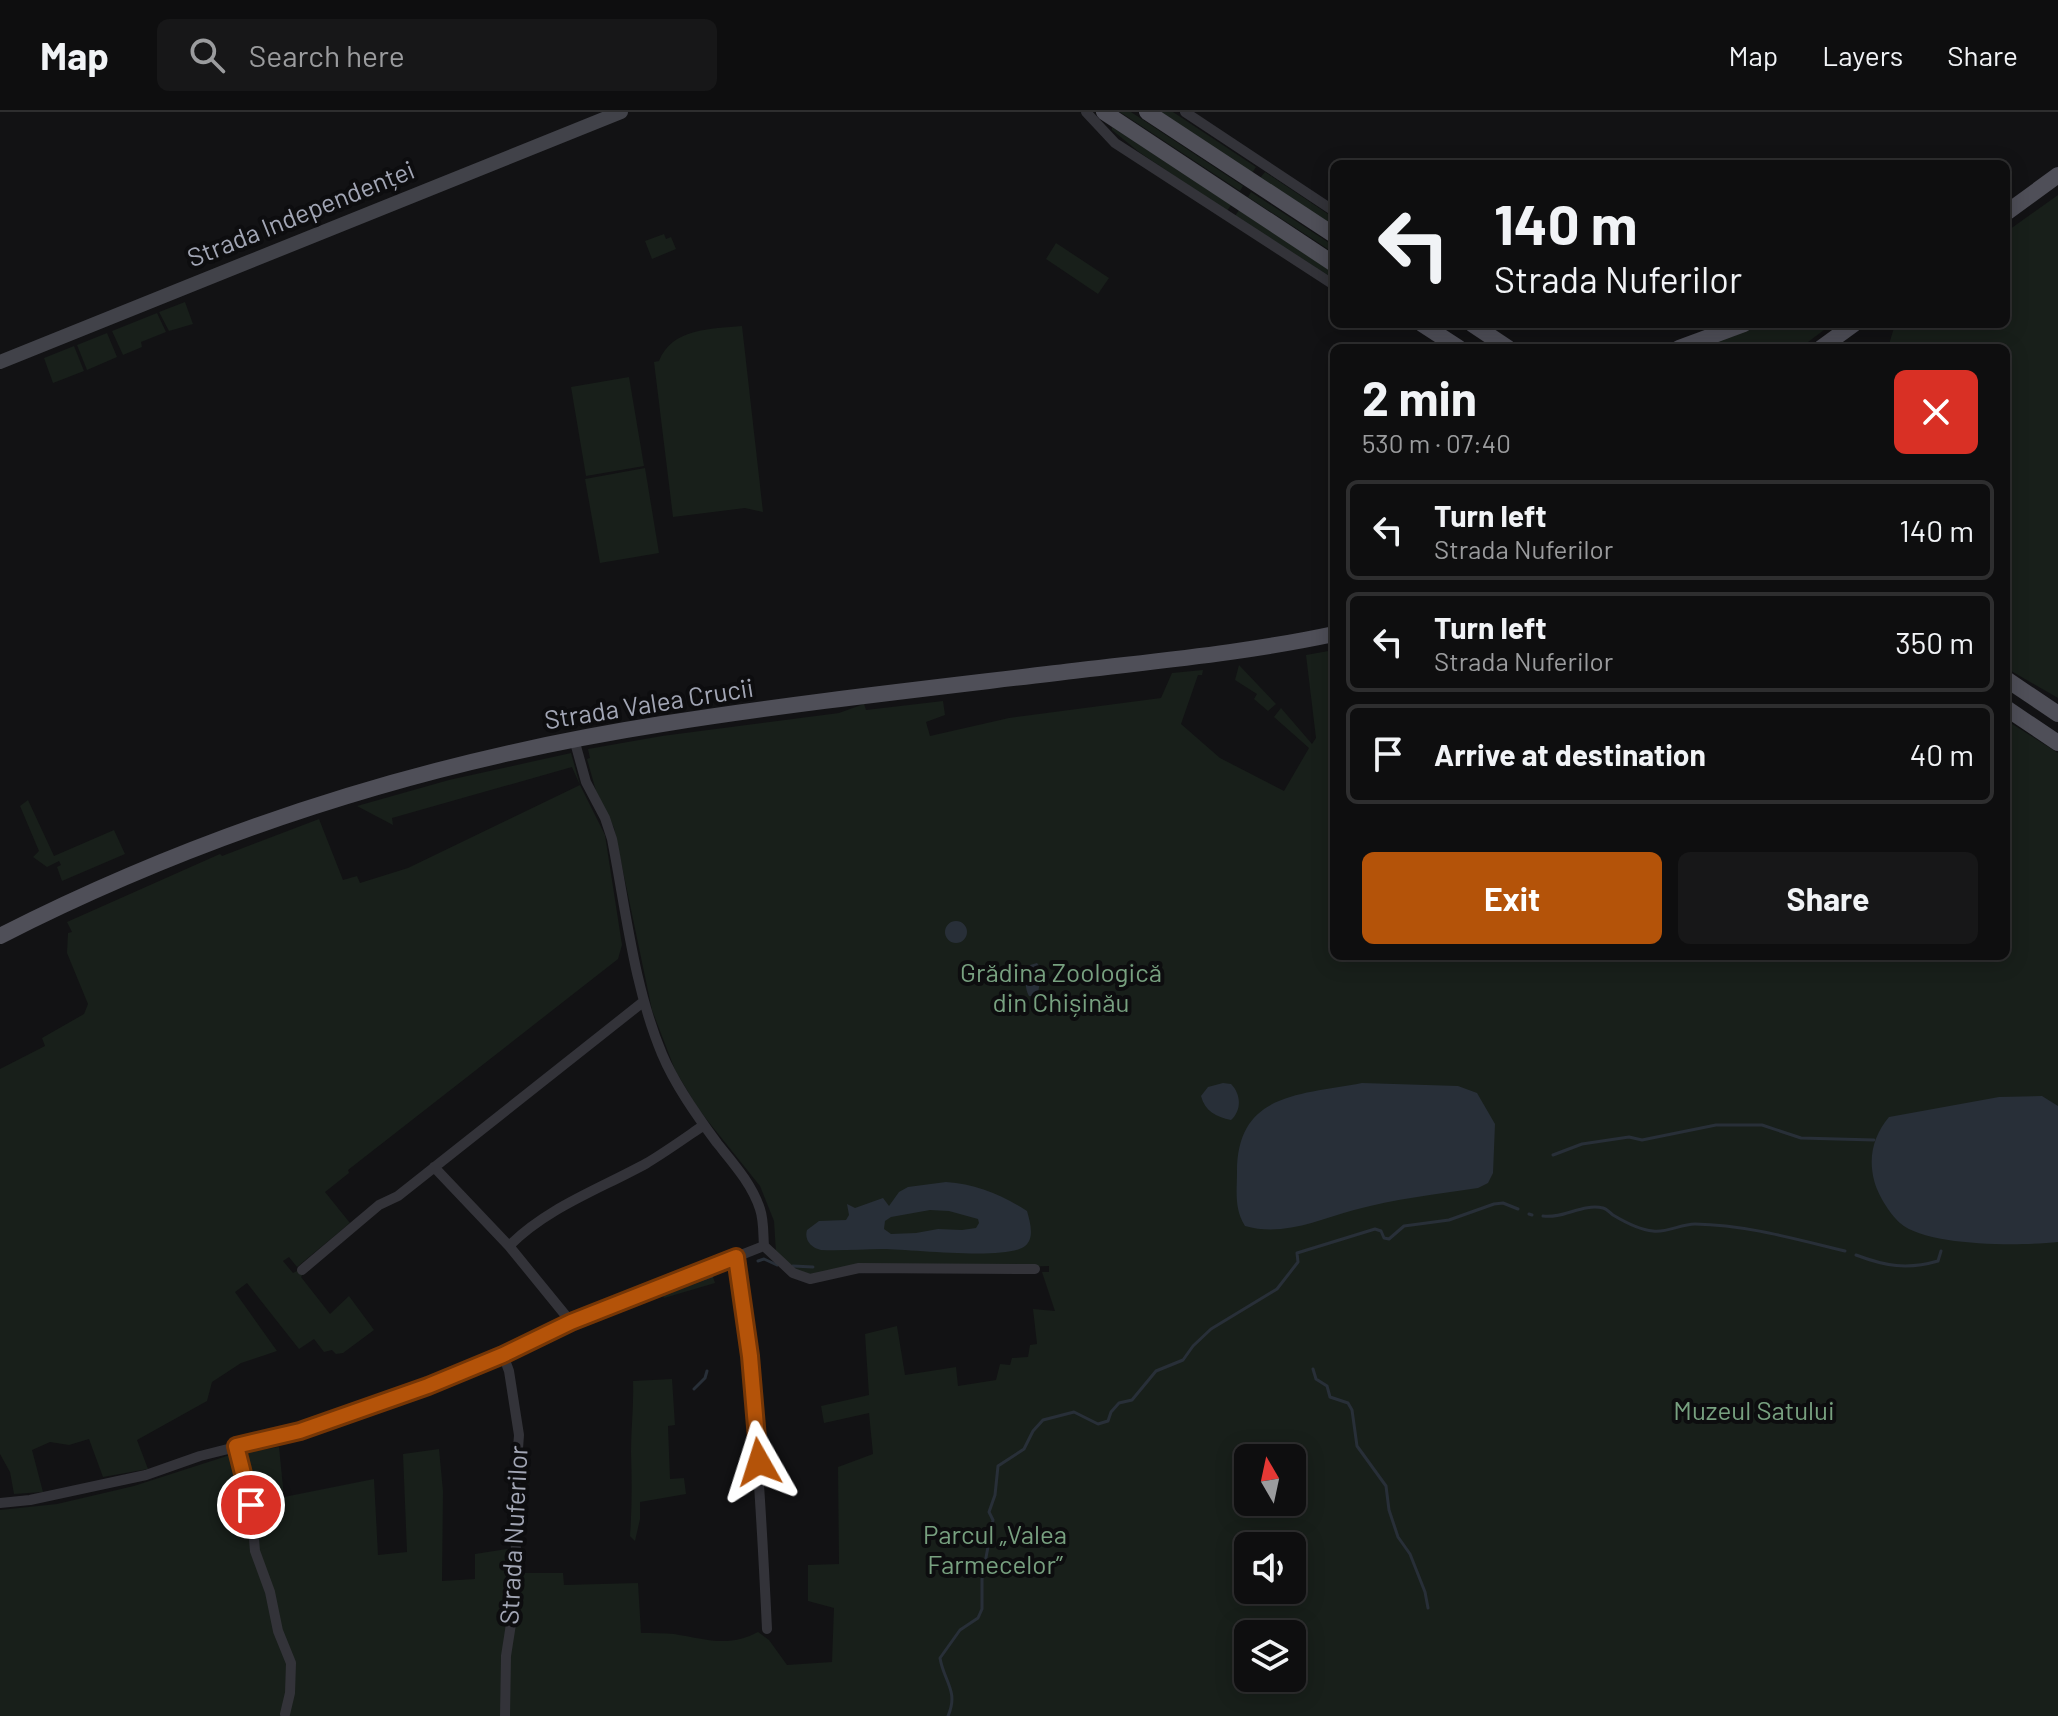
<!DOCTYPE html>
<html lang="en">
<head>
<meta charset="utf-8">
<style>
	:root { --surface:#0e0e0f; --page:#171718; --text:#f1f3f6; --muted:#9b9c9e; --line:#2e2e2f; --accent:#b45309 }
	body { margin:0; font-family:Barlow,sans-serif; background:var(--page); color:var(--text); height:100vh; display:flex; flex-direction:column; font-size:30px; white-space:nowrap }
	* { box-sizing:border-box; margin:0 }
	p { font-size:26px; color:var(--muted) }
	.icon { flex:none; width:44px; height:44px; fill:none; stroke:currentColor; stroke-width:2; stroke-linecap:round; stroke-linejoin:round }
	.map { position:relative; flex:1; overflow:hidden }
	.details { position:absolute; left:1330px; top:232px; width:680px; height:616px; display:flex; flex-direction:column; background:var(--surface); border-radius:12px; box-shadow:0 4px 20px #0003,0 0 0 2px var(--line) }
	.details>* { flex:none }
	.guide { position:absolute; left:1330px; top:48px; width:680px; height:168px; border-radius:12px; box-shadow:0 4px 20px #0003,0 0 0 2px var(--line); background:#0e0e0f; color:var(--text); overflow:hidden }
	.needle { width:52px; rotate:351deg }
	.tools { position:absolute; left:1234px; top:1332px; display:grid; gap:16px }
	.tools a { display:grid; place-items:center; width:72px; height:72px; border-radius:12px; background:var(--surface); box-shadow:0 4px 20px #0003,0 0 0 2px var(--line); font-size:40px }
	.pin { position:absolute; display:grid; place-items:center; width:68px; height:68px; color:#fff; margin:-34px; border:4px solid #fff; border-radius:50%; box-shadow:0 2px 8px #0007 }
	.me { position:absolute; width:88px; margin:-44px; rotate:354deg; stroke-linejoin:round; filter:drop-shadow(0 0 6px #0008) }
	.turn { display:flex; align-items:center; gap:28px; height:168px; padding:0 32px; font-size:36px }
	.turn .icon { width:104px; height:104px; stroke-width:2.5 }
	.turn b { display:block; font-size:56px; line-height:68px }
	.round { display:grid; place-items:center; flex:none; width:84px; height:84px; border-radius:12px; background:var(--page) }
	.head { display:flex; align-items:center; justify-content:space-between; height:136px; padding:0 32px }
	h1 { font-size:48px; font-weight:700; line-height:60px }
	.action { display:flex; gap:16px; margin-top:auto; padding:16px 32px }
	.action a { flex:1; height:92px; border-radius:12px; background:var(--accent); color:#fff; font-size:32px; font-weight:700; line-height:92px; text-align:center }
	.action a+a { background:var(--page); color:var(--text) }
	ul { padding:0; list-style:none }
	li { display:flex; align-items:center; gap:24px; height:100px; margin:0 16px 12px; padding:0 16px; border:4px solid var(--line); border-radius:12px }
	li div { flex:1 }
	li b { display:block; font-size:30px }
	li em { font-style:normal }
	header { display:flex; align-items:center; gap:48px; box-sizing:border-box; height:112px; padding:0 40px; background:var(--surface); border-bottom:2px solid var(--line) }
	header strong { font-size:38px }
	nav { display:flex; gap:44px; margin-inline-start:auto; font-size:28px }
	.search { width:560px; height:72px; background:var(--page); display:flex; align-items:center; gap:20px; box-sizing:border-box; padding:0 28px; border-radius:12px; color:var(--muted); font-size:30px }
	.map>svg:first-child { display:block }
	.green { fill:#181f1a; fill-rule:evenodd }
	.water { fill:#282f38; fill-rule:evenodd }
	.lines { fill:none; stroke-linecap:round; stroke-linejoin:round }
	.stream { stroke:#282f38; stroke-width:3 }
	.minor { stroke:#333339; stroke-width:10 }
	.secondary { stroke:#414249; stroke-width:14 }
	.primary { stroke:#4f4f58; stroke-width:16 }
	.route-casing { stroke:#753606; stroke-width:20 }
	.route { stroke:#b45309; stroke-width:14 }
	.labels { text-anchor:middle; stroke-width:8; stroke-linejoin:round; paint-order:stroke }
	.street-label { font-size:26px; fill:#a2a6b5; stroke:#0d0d0f }
	.park-label { font-size:26px; fill:#78a180; stroke:#0d0d0f }
</style>
</head>
<body>
<header>
<strong>Map</strong>
<div class="search"><svg class="icon" aria-label="search" viewBox="0 0 24 24"><circle cx="10" cy="10" r="6"/><path d="M15 15l6 6"/></svg>Search here</div>
<nav><a>Map</a><a>Layers</a><a>Share</a></nav>
</header>
<div class="map">
<svg width="2058" height="1604" viewBox="0 0 2058 1604">
	<rect width="100%" height="100%" fill="#121214"/>
	<path class="green" d="M 1120,0 L 1131,0 L 1243,74 L 1240,79 Z
		M 1160,0 L 1173,0 L 1256,55 L 1252,61 Z
		M 1112,15 L 1231,93 L 1227,99 L 1139,40 L 1112,18 Z
		M 1265,60 L 1334,106 L 1334,115 L 1260,66 Z
		M 1251,80 L 1334,134 L 1334,141 L 1248,85 Z
		M 2058,83 L 2058,586 L 2006,556 L 2006,236 L 1888,236 L 1895,212 L 2006,212 L 2006,120 Z
		M 1239,98 L 1334,161 L 1334,167 L 1235,104 Z
		M 664,122 L 666,127 L 671,125 L 676,137 L 652,147 L 645,129 Z
		M 1056,131 L 1109,166 L 1098,182 L 1046,147 Z
		M 185,190 L 193,212 L 169,219 L 159,200 Z
		M 157,201 L 166,220 L 141,230 L 142,235 L 123,243 L 112,219 Z
		M 1760,212 L 1832,212 L 1800,236 L 1695,236 Z
		M 742,214 L 763,400 L 745,396 L 673,405 L 654,250 L 659,249 C 672,216 711,217 742,214 Z
		M 107,221 L 117,245 L 87,258 L 77,233 Z
		M 74,234 L 84,259 L 53,271 L 44,246 Z
		M 629,265 L 644,354 L 586,364 L 571,275 Z
		M 645,356 L 659,441 L 600,451 L 585,367 Z
		M 1334,538 L 1334,844 L 2006,844 L 2006,608 L 2058,641 L 2058,1604 L 0,1604 L 0,1398 L 57,1392 L 134,1374 L 230,1343 L 279,1335 L 284,1385 L 374,1367 L 378,1443 L 407,1440 L 403,1342 L 439,1337 L 443,1379 L 442,1469 L 475,1467 L 475,1442 L 519,1435 L 520,1461 L 563,1461 L 564,1473 L 638,1471 L 641,1521 C 652,1521 664,1521 674,1522 C 705,1527 729,1536 758,1520 L 769,1528 L 787,1553 L 832,1550 L 834,1496 L 808,1489 L 808,1453 L 839,1452 L 838,1355 L 873,1342 L 869,1301 L 824,1311 L 821,1294 L 869,1283 L 865,1222 L 897,1214 L 905,1263 L 956,1255 L 958,1274 L 996,1268 L 1000,1252 L 1010,1253 L 1012,1246 L 1028,1245 L 1030,1233 L 1037,1232 L 1033,1197 L 1055,1199 L 1042,1160 L 1049,1160 L 1049,1154 L 812,1163 L 796,1159 L 776,1141 L 774,1109 L 760,1074 L 699,998 L 675,958 L 652,898 L 614,716 L 596,679 L 587,647 L 590,646 L 588,637 L 662,624 L 839,601 L 864,592 L 866,598 L 943,589 L 945,603 L 926,610 L 930,624 L 1009,606 L 1161,586 L 1172,561 L 1203,558 L 1202,563 L 1198,563 L 1181,612 L 1220,646 L 1284,679 L 1309,636 L 1274,605 L 1281,596 L 1312,632 L 1316,626 L 1306,543 ZM 1248,1346 L 1292,1346 L 1292,1390 L 1248,1390 ZM 1248,1434 L 1292,1434 L 1292,1478 L 1248,1478 ZM 1248,1522 L 1292,1522 L 1292,1566 L 1248,1566 Z
		M 1239,553 L 1276,592 L 1268,599 L 1254,587 L 1257,582 L 1235,568 Z
		M 571,641 L 580,673 L 605,723 L 622,833 L 618,847 L 348,1058 L 349,1061 L 325,1080 L 350,1111 L 297,1155 L 289,1145 L 283,1149 L 293,1161 L 299,1158 L 303,1162 L 301,1165 L 330,1202 L 349,1184 L 374,1218 L 343,1241 L 336,1242 L 332,1238 L 324,1240 L 314,1227 L 299,1237 L 247,1171 L 235,1180 L 277,1239 L 241,1251 L 212,1270 L 207,1289 L 137,1328 L 148,1357 L 103,1365 L 89,1327 L 69,1333 L 50,1330 L 32,1338 L 43,1380 L 14,1382 L 10,1360 L 0,1342 L 0,957 L 45,934 L 42,926 L 84,902 L 88,892 L 67,841 L 68,821 L 72,820 L 67,810 L 220,742 L 222,744 L 319,707 L 343,768 L 357,764 L 360,771 L 408,756 L 580,673 L 572,655 L 392,706 L 393,713 L 357,694 L 449,668 Z
		M 28,688 L 54,744 L 114,718 L 125,742 L 62,769 L 57,755 L 61,753 L 59,749 L 47,755 L 33,745 L 39,739 L 20,694 Z
		M 712,1162 L 715,1171 L 664,1186 L 662,1180 Z
		M 672,1267 L 675,1313 L 668,1314 L 670,1367 L 684,1366 L 686,1382 L 640,1390 L 640,1407 L 635,1429 L 630,1424 C 632,1396 632,1368 631,1340 C 631,1316 634,1293 633,1269 Z"/>
	<path class="water" d="M945 820a11 11 0 1 1 22 0a11 11 0 1 1-22 0Z
		M 1037,851 L 1042,858 L 1038,881 L 1032,884 L 1029,884 C 1024,876 1025,861 1030,853 Z
		M 1223,971 L 1231,972 C 1241,982 1242,998 1231,1008 C 1216,1005 1205,999 1201,984 L 1208,975 Z
		M 1362,971 L 1458,974 L 1477,981 L 1495,1012 L 1493,1061 L 1488,1071 L 1478,1076 C 1437,1082 1394,1087 1354,1098 C 1318,1108 1282,1125 1245,1114 C 1234,1096 1237,1080 1237,1060 C 1237,979 1303,983 1362,971 Z
		M 2042,984 L 2058,994 L 2058,1130 C 2022,1134 1927,1135 1900,1111 C 1889,1101 1877,1081 1874,1068 C 1868,1044 1874,1023 1889,1005 L 1999,985 Z
		M 946,1070 C 976,1072 1002,1083 1027,1099 C 1030,1110 1035,1126 1025,1134 C 1008,1149 909,1137 883,1137 C 862,1137 842,1139 821,1138 C 811,1136 804,1128 807,1118 L 819,1109 L 846,1108 L 849,1103 L 847,1092 L 855,1096 L 883,1086 L 889,1094 L 899,1080 L 908,1075 ZM 930,1098 L 949,1099 L 978,1107 L 979,1111 L 976,1116 L 962,1118 L 938,1117 L 916,1121 L 891,1122 L 884,1117 L 885,1109 L 891,1105 Z"/>
	<g class="lines">
		<path class="stream" d="M 1553,1043 L 1582,1032 L 1629,1025 L 1642,1028 L 1716,1013 L 1762,1013 L 1801,1026 L 1874,1028
			M 1529,1102 L 1532,1103
			M 1543,1104 C 1563,1107 1583,1091 1603,1096 C 1607,1097 1610,1101 1613,1103 C 1623,1109 1641,1118 1653,1119 C 1667,1121 1681,1112 1695,1112 C 1747,1113 1795,1127 1845,1139
			M 1856,1143 C 1885,1154 1907,1158 1938,1149 L 1941,1139
			M 758,1149 L 764,1147 L 777,1153
			M 793,1154 L 813,1155
			M 667,1179 L 712,1164
			M 600,1205 L 655,1184
			M 556,1224 L 587,1210
			M 513,1245 L 541,1232
			M 1313,1257 L 1316,1267 L 1327,1274 L 1330,1285 L 1348,1291 L 1352,1298 L 1357,1334 L 1386,1374 L 1389,1398 L 1398,1425 L 1410,1442 L 1425,1480 L 1428,1496
			M 694,1277 L 705,1266 L 707,1259
			M 948,1604 C 959,1579 944,1570 940,1546 L 960,1518 L 978,1506 L 982,1497 L 982,1467 L 993,1408 L 989,1400 L 995,1383 L 998,1354 L 1024,1337 L 1033,1319 L 1043,1308 L 1074,1300 L 1098,1312 L 1108,1309 L 1111,1300 L 1119,1291 L 1132,1288 L 1156,1259 L 1183,1248 L 1193,1234 L 1211,1217 L 1277,1177 L 1298,1150 L 1297,1141 L 1375,1117 L 1381,1119 L 1384,1126 L 1389,1127 L 1404,1114 L 1449,1108 L 1494,1092 L 1503,1091 L 1518,1097"/>
		<path class="minor" d="M 1086,0 L 1115,31 L 1334,173
			M 1185,0 L 1334,99
			M 574,627 L 586,670 L 605,706 L 612,727 C 626,799 634,875 662,942 C 675,973 697,1004 717,1031 C 733,1051 752,1072 760,1097 C 764,1109 763,1122 764,1134
			M 434,1055 L 509,1134 L 571,1210
			M 509,1134 C 548,1095 600,1077 647,1051 C 667,1039 685,1026 704,1013
			M 764,1134 L 793,1161 L 810,1167 L 859,1156 L 1035,1157
			M 736,1145 C 754,1269 761,1392 767,1517
			M 302,1158 L 379,1093 L 398,1084 L 643,890
			M 503,1243 L 509,1259 L 519,1323 L 514,1392 L 516,1439 L 511,1512 L 506,1544 L 505,1604
			M 236,1334 L 251,1393 L 255,1439 L 270,1480 L 278,1519 L 291,1551 L 290,1581 L 285,1602
			M 0,1391 L 30,1388 L 146,1363 L 200,1344 L 300,1319 L 363,1298 L 503,1243 L 571,1210 L 764,1134"/>
		<path class="secondary" d="M 0,250 L 621,0"/>
		<path class="primary" d="M 1104,0 L 1334,152
			M 1147,0 L 1334,123
			M 2006,101 L 2058,63
			M 1422,212 L 1459,236
			M 1472,212 L 1508,236
			M 1679,236 L 1744,212
			M 1821,236 L 1854,212
			M 2006,567 L 2058,602
			M 2006,596 L 2058,631
			M 0,824 C 208,718 432,648 662,612 C 801,590 941,575 1081,558 C 1165,548 1250,540 1334,522"/>
	</g>
	<g class="lines">
		<defs>
			<path id="route" d="M 251,1393 L 236,1334 L 300,1319 L 428,1274 L 503,1243 L 571,1210 L 736,1145 L 750,1244 L 759,1350"/>
		</defs>
		<use href="#route" class="route-casing"/>
		<use href="#route" class="route"/>
	</g>
	<g class="labels">
		<g class="street-label">
			<text transform="translate(301 102) rotate(-22)" y="9">Strada Independenței</text>
			<text transform="translate(649 592) rotate(-9)" y="9">Strada Valea Crucii</text>
			<text transform="translate(514 1423) rotate(-87)" y="9">Strada Nuferilor</text>
		</g>
		<g class="park-label">
			<text x="1061" y="870">Grădina Zoologică<tspan x="1061" dy="30">din Chișinău</tspan></text>
			<text x="1754" y="1308">Muzeul Satului</text>
			<text x="995" y="1432">Parcul „Valea<tspan x="995" dy="30">Farmecelor”</tspan></text>
		</g>
	</g>
</svg>
<div class="tools">
<a><svg class="needle" viewBox="-14 -14 28 28"><path d="M0-13l5 13h-10z" fill="#e53935"/><path d="M0 13l5-13h-10z" fill="#9b9c9e"/></svg></a>
<a><svg class="icon" aria-label="sound" viewBox="0 0 24 24"><path d="M4 9h4l5-4v14l-5-4H4zM17 9q2 3 0 6"/></svg></a>
<a><svg class="icon" aria-label="layers" viewBox="0 0 24 24"><path d="M12 4l9 5-9 5-9-5zM3 14l9 5 9-5"/></svg></a>
</div>
<div class="pin" style="left:251px;top:1393px;background:#d93025"><svg class="icon" aria-label="arrive" viewBox="0 0 24 24"><path d="M6 21V4h12l-3 4 3 4H6"/></svg></div>
<svg class="me" style="left:759px;top:1350px" viewBox="-20 -20 40 40"><path d="M0-17L14 15 0 8-14 15z" fill="#b45309" stroke="#fff" stroke-width="4"/></svg>
<div class="guide">
<div class="turn"><svg class="icon" aria-label="left" viewBox="0 0 24 24"><path d="M17 20v-9H6M10 6l-5 5 5 5"/></svg><div><b>140 m</b>Strada Nuferilor</div></div>
</div>
<section class="details">
<div class="head"><div><h1>2 min</h1><p>530 m · 07:40</p></div><a class="round" style="background:#d93025;color:#fff"><svg class="icon" aria-label="close" viewBox="0 0 24 24"><path d="M6 6l12 12M18 6L6 18"/></svg></a></div>
<ul>
<li><svg class="icon" aria-label="left" viewBox="0 0 24 24"><path d="M17 20v-9H6M10 6l-5 5 5 5"/></svg><div><b>Turn left</b><p>Strada Nuferilor</p></div><em>140 m</em></li>
<li><svg class="icon" aria-label="left" viewBox="0 0 24 24"><path d="M17 20v-9H6M10 6l-5 5 5 5"/></svg><div><b>Turn left</b><p>Strada Nuferilor</p></div><em>350 m</em></li>
<li><svg class="icon" aria-label="arrive" viewBox="0 0 24 24"><path d="M6 21V4h12l-3 4 3 4H6"/></svg><div><b>Arrive at destination</b></div><em>40 m</em></li>
</ul>
<div class="action"><a>Exit</a><a>Share</a></div>
</section>
</div>
</body>
</html>
